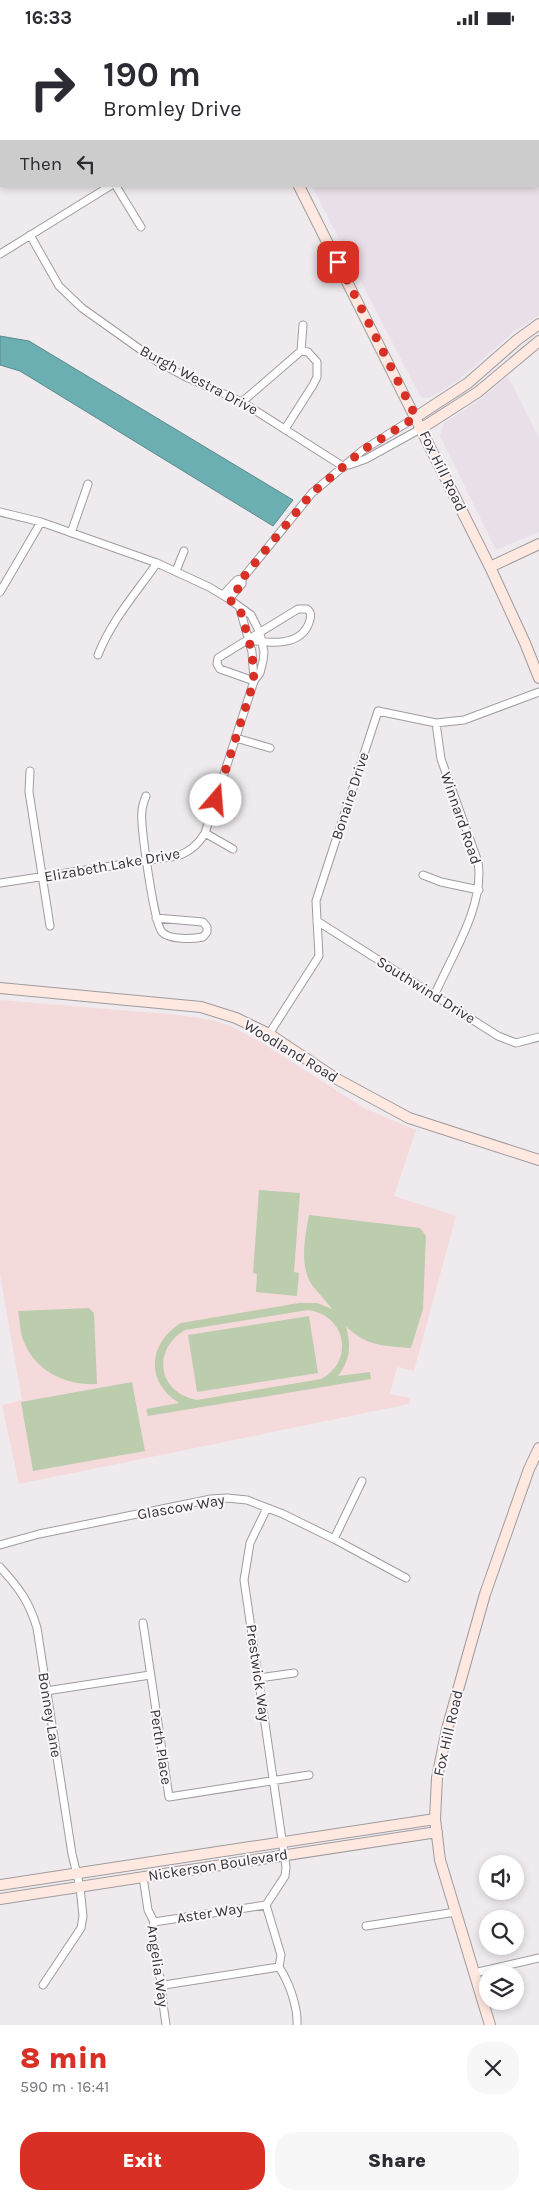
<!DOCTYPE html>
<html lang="en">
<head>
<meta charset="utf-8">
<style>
	:root { --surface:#fff; --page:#f7f7f7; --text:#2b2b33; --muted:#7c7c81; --accent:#d93025 }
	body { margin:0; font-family:Karla,sans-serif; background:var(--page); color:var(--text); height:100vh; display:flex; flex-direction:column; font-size:19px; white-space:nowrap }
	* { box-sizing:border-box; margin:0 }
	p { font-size:16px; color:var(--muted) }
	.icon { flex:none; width:28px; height:28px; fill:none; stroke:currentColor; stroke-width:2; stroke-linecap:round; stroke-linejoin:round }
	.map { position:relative; height:1990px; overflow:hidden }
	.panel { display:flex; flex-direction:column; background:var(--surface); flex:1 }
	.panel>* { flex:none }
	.banner { position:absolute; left:0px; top:0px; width:540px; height:152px; box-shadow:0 2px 8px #0003; background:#fff; color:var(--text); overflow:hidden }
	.tools { position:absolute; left:479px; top:1820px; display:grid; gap:10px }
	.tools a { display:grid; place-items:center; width:45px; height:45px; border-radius:50%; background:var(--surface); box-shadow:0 2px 8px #0003; font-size:25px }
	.pin { position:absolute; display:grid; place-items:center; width:42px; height:42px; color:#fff; margin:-21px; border-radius:10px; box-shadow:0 2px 8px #0006 }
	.me { position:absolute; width:55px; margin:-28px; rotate:18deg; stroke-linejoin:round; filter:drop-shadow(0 0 4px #0008) }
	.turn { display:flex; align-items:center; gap:18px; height:105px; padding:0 20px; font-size:22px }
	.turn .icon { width:65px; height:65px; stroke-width:2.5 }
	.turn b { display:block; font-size:35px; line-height:42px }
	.then { display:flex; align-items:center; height:48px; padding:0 20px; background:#0003; gap:10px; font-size:19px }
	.round { display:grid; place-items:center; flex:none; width:52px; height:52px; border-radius:20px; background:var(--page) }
	.summary { display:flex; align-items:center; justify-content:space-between; height:85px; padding:0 20px }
	h1 { font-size:30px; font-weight:800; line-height:38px; color:var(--accent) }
	.action { display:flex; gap:10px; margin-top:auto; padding:10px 20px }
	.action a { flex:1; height:58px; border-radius:20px; background:var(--accent); color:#fff; font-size:20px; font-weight:800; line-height:58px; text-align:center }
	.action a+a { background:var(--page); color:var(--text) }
	.status { display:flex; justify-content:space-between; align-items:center; height:35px; padding:0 25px; background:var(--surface); direction:ltr }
	.status svg { height:14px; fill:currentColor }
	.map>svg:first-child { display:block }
	.built { fill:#e9dfe9 }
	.education { fill:#f5dadc }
	.green { fill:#bccdad; fill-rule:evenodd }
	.water { fill:#6bafb2; stroke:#5b8a8c }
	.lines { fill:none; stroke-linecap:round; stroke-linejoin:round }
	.street-casing { stroke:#9f9c9f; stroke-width:9 }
	.secondary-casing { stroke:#9f9c9f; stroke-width:12 }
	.street { stroke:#fff; stroke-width:7 }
	.secondary { stroke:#fee8e0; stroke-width:10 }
	.route { stroke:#d93025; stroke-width:9; stroke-dasharray:0 16.2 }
	.labels { text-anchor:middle; stroke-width:4; stroke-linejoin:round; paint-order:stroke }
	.street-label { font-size:15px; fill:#353435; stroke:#fbf7fb }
</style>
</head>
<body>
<div class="status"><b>16:33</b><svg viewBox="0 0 49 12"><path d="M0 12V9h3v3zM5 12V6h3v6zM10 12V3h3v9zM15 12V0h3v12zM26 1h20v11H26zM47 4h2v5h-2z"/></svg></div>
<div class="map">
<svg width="539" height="1990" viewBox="0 0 539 1990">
	<rect width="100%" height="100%" fill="#eeeaee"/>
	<path class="built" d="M 377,0 L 539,0 L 539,280 L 515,296 L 456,347 L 429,363 L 422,363 L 419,359 L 312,151 L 539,151 L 539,1 Z
		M 508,341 L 539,403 L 539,497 L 496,515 L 440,401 L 444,388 L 477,367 Z"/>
	<path class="education" d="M 0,0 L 151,0 L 152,1 L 1,1 L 0,117 Z
		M 0,965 L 179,980 L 212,985 L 233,992 L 262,1008 L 364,1073 L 416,1095 L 394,1161 L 456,1181 L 414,1336 L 397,1332 L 390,1359 L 411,1363 L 409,1369 L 19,1449 L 2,1370 L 22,1365 L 0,1240 Z"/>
	<path class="green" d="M 259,1155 L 300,1158 L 294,1237 L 299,1238 L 297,1261 L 256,1257 L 257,1239 L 253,1238 Z
		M 309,1180 L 420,1193 L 426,1201 L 423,1274 L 411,1313 C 384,1311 365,1311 346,1291 C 351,1310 351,1324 338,1341 L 370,1337 L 371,1344 L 148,1381 L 146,1374 L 179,1368 C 145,1347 148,1308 181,1288 L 299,1268 L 317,1268 L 332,1274 C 326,1266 318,1258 312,1250 C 299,1231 305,1201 309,1180 ZM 308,1275 C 346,1280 355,1326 321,1344 L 197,1365 C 158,1358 151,1315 185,1295 Z
		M 89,1273 L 94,1278 L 97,1349 C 67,1351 36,1337 24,1307 C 20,1298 20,1286 18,1276 Z
		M 309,1281 L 318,1338 L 197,1357 L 188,1300 Z
		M 132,1347 L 145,1416 L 33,1436 L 21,1367 Z"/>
	<path class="water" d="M 0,301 L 29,306 L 293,465 L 273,491 L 20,336 L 0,330 Z"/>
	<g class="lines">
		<defs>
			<path id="street" d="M 116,151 L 141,192
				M 30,200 L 59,251 L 82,273 L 158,327 L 188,343 L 242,367 L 344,432
				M 0,219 L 110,151
				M 301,316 L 303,290
				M 242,367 L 301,316 L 308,317 L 317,327 L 317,342 L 313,350 L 285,394
				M 349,430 L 366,424 L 422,393
				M 0,477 L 41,487 L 157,528 L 209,552 L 229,564 L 251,580 L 260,598 L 264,617 L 263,626 L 260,638 L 254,646 L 205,798 C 198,810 190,817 177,821 L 0,848
				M 71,498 L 88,449
				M 176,536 L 184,516
				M 0,557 L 41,487
				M 223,560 L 237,545 L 242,544
				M 229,564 L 242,549 L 242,544 L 312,458 L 363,415 L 416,382
				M 240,574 L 252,617 L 254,646
				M 249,605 C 270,608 300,612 309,588 C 311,582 312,578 307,574 L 298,574 L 218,623 L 217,629 L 220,634 L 254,646
				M 98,620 C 111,586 136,558 157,528
				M 236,703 L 270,713
				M 30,736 L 29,757 L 50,891
				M 146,761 C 144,766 142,771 142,776 C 140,789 154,889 162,897 C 169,905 193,904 203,902 L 207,897 L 207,892 L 203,887 L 156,883
				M 205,798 L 233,814
				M 423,840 L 441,847 L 479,855
				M 317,886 L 498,1001 L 516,1008 L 539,1002
				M 435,959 C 452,920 485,870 478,827 L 441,724 L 436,688
				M 269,999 L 319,921 L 316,866 L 378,676 L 436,688 L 464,685 L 539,657
				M 267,1473 L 250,1508 L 244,1545 L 286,1832 L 285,1841 L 266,1870 L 281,1920 L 279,1932 C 289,1947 298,1972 297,1990
				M 334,1504 L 362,1446
				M 0,1510 L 39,1499 L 211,1464 L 227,1463 L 247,1465 L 283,1479 L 334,1504 L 406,1543
				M 0,1532 C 19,1553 29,1566 37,1593 L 72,1819 L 80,1852 L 83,1881 L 81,1893 L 43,1950
				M 143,1588 L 169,1762 L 309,1740
				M 259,1643 L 294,1638
				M 46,1656 L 150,1640
				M 143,1842 L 148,1875 L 154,1887 L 152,1898 L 158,1938 L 164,1950 L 162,1961 L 166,1990
				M 154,1887 L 266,1870
				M 366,1891 L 456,1877
				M 474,1938 L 539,1923
				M 164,1950 L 279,1932"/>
			<path id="secondary" d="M 164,0 L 166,1
				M 299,151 L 490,532 L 525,608 L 539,643
				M 416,382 L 468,348 L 517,305 L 539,289
				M 422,393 L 478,357 L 539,306
				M 490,532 L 539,509
				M 0,953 L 201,972 L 236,983 L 269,999 L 335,1043 L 409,1083 L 539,1125
				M 0,1850 L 435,1784
				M 0,1864 L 437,1797
				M 490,1990 L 440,1825 L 435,1784 L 437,1743 L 447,1694 L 485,1559 L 529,1434 L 539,1413"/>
		</defs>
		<use href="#street" class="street-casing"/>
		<use href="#secondary" class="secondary-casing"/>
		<use href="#street" class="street"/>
		<use href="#secondary" class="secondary"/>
	</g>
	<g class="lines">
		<path class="route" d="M 216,765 L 254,646 L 252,617 L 240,574 L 229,564 L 242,549 L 242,544 L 312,458 L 363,415 L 416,382 L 338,227"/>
	</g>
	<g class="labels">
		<g class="street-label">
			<text transform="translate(199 345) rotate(28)" y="5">Burgh Westra Drive</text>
			<text transform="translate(443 436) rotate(64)" y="5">Fox Hill Road</text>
			<text transform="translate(350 761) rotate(-72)" y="5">Bonaire Drive</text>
			<text transform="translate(461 783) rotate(71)" y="5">Winnard Road</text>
			<text transform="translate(112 830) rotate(-10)" y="5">Elizabeth Lake Drive</text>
			<text transform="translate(426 955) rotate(32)" y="5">Southwind Drive</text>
			<text transform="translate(291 1016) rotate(31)" y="5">Woodland Road</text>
			<text transform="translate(181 1472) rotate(-10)" y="5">Glascow Way</text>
			<text transform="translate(258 1638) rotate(82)" y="5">Prestwick Way</text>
			<text transform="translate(50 1680) rotate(81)" y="5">Bonney Lane</text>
			<text transform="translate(448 1698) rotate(-77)" y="5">Fox Hill Road</text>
			<text transform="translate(161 1712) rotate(81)" y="5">Perth Place</text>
			<text transform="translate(218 1830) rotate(-9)" y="5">Nickerson Boulevard</text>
			<text transform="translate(210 1878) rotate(-9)" y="5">Aster Way</text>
			<text transform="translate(158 1931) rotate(82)" y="5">Angelia Way</text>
		</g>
	</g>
</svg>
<div class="tools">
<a><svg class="icon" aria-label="sound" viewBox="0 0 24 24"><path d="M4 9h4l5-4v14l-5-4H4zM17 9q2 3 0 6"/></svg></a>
<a><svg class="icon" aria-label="search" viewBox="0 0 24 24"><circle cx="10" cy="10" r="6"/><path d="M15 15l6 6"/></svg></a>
<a><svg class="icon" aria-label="layers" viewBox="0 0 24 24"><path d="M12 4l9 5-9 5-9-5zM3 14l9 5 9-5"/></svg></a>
</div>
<div class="pin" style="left:338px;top:227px;background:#d93025"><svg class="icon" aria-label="arrive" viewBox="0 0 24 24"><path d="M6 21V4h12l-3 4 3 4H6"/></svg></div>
<svg class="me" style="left:216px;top:765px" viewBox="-20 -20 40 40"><circle r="19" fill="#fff"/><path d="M0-13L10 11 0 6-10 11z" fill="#d93025"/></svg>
<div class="banner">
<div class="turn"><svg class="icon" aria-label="right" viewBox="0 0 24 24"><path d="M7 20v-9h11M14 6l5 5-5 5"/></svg><div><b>190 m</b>Bromley Drive</div></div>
<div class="then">Then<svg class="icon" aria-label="left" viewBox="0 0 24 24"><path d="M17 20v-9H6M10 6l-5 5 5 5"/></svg></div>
</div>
</div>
<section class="panel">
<div class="summary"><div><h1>8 min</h1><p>590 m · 16:41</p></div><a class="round"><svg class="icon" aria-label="close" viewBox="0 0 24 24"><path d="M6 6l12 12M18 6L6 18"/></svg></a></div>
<div class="action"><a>Exit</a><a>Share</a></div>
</section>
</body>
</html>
